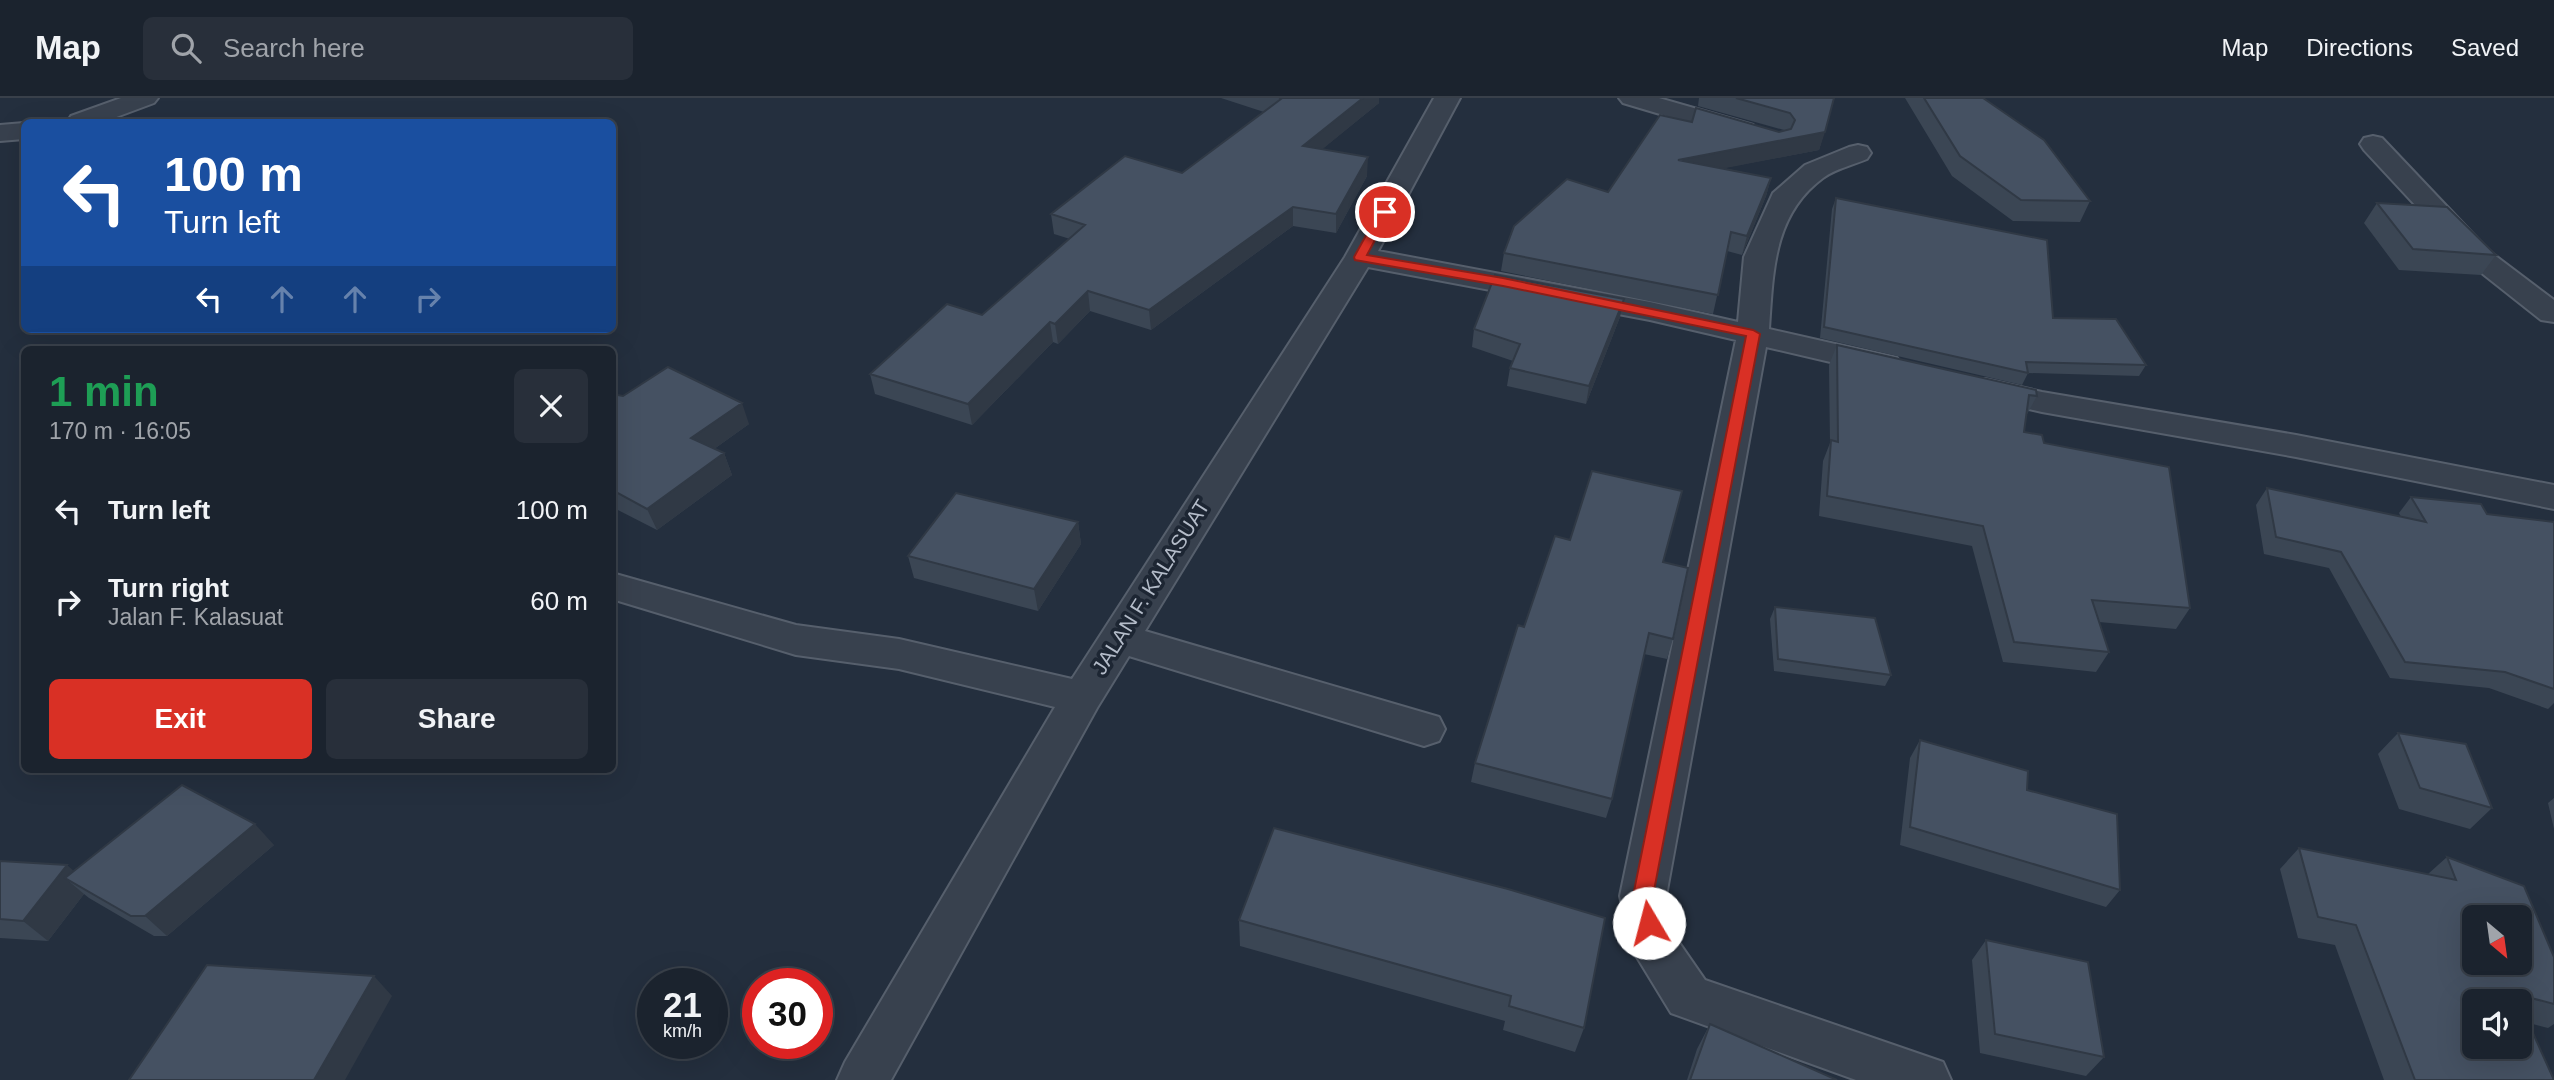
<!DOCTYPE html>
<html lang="en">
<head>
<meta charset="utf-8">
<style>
	:root { --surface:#1b232e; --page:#282f3a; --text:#f1f3f6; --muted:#a0a4aa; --line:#39404a; --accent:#d93025 }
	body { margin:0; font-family:Helvetica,sans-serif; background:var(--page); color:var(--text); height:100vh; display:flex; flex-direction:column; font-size:26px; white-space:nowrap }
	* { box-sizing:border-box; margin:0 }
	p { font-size:23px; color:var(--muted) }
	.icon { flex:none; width:38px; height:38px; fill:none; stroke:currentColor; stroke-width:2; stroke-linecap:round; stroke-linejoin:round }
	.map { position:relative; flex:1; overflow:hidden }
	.sheet { position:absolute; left:21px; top:248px; width:595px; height:427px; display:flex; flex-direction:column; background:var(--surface); border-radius:10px; box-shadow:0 7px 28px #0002,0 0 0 2px var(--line) }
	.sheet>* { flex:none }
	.hud { position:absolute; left:21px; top:21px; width:595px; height:214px; border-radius:10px; box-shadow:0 7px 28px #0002,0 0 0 2px var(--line); background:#1a4fa0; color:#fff; overflow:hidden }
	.needle { width:46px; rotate:151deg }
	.buttons { position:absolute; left:2462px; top:807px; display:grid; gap:14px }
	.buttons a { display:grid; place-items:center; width:70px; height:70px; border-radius:10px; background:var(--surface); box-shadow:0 7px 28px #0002,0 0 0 2px var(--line); font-size:35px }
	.speed { position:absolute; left:637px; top:870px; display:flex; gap:14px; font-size:35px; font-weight:700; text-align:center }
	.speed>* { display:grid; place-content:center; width:91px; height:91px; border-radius:50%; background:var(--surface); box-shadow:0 7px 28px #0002,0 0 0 2px var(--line); line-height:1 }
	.speed small { font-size:18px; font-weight:400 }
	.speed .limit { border:10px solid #d22; background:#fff; color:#111 }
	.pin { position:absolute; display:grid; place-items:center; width:60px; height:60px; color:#fff; margin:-30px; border:4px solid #fff; border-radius:50%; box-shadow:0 2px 7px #0007 }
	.me { position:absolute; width:77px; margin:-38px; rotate:352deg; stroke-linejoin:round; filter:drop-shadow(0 0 5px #0008) }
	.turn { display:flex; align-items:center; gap:24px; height:147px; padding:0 28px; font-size:32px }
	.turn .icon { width:91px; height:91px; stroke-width:2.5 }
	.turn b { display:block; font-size:49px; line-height:60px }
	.lanes { display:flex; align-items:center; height:66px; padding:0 28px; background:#0003; justify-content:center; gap:35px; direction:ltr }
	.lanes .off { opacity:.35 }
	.round { display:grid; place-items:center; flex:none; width:74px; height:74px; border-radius:10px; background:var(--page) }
	.overview { display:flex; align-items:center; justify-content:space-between; height:119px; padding:0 28px }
	h1 { font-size:42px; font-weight:800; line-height:52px; color:#1e9e55 }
	.action { display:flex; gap:14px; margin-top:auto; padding:14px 28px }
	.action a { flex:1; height:80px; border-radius:10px; background:var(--accent); color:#fff; font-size:28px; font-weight:800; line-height:80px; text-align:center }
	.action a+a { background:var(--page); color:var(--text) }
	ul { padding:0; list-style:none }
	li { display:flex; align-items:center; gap:21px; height:91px; padding:0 28px }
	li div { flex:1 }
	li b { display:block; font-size:26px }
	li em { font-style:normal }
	header { display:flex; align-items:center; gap:42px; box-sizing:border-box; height:98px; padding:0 35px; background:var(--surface); border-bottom:2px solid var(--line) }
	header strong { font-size:33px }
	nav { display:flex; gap:38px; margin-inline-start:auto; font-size:24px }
	.search { width:490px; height:63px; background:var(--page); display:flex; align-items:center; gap:18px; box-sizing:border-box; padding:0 24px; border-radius:10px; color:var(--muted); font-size:26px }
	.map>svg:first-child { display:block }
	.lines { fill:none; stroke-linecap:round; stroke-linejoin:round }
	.minor-casing { stroke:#565f6c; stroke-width:4 }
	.minor { fill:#38414e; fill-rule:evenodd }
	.wall { fill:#3b4654; fill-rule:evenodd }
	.shaded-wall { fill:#303945 }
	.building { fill:#455162; stroke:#303945; stroke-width:2; fill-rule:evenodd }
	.route { fill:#d93025; stroke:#8d1f18; stroke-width:2 }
	.labels { text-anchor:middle; stroke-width:7; stroke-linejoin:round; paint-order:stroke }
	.street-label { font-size:21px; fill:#b4bcc9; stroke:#1d2633 }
</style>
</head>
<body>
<header>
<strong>Map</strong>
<div class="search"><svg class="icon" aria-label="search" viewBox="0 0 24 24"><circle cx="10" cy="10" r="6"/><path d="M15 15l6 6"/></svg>Search here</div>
<nav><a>Map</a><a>Directions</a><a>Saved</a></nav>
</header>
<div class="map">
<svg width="2554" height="982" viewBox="0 0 2554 982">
	<rect width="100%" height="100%" fill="#242f3e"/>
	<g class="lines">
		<defs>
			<path id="minor" d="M 121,0 L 158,0 L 154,5 L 103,24 L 67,24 L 71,18 Z
				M 1434,0 L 1460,0 L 1378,153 L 1650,204 L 1738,224 L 1744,159 L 1773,95 L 1805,67 L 1849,49 L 1858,47 L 1867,49 L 1871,55 L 1867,61 C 1853,67 1835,71 1823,80 C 1773,117 1773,174 1769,231 L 1897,260 L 1902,267 L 1897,274 L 1886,277 L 1766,249 L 1666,798 L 1678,843 L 1705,882 L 1943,964 L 1951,982 L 1856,982 L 1671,915 L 1632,851 L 1620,798 L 1736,242 L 1650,222 L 1368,169 L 1145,533 L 1439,619 L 1445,631 L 1439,643 L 1424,648 L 1129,558 L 1097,610 L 891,982 L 837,982 L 845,964 L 1055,609 L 899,571 L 796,557 L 612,501 L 612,475 L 796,527 L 899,541 L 1072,581 L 1345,159 Z
				M 1619,0 L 1659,0 L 1753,27 L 1757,33 L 1753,39 L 1744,41 L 1623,5 Z
				M 24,25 L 24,41 L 0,43 L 0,27 Z
				M 2373,38 L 2382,40 L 2489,153 L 2554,202 L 2554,224 L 2541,222 L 2469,165 L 2364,52 L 2360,46 L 2364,40 Z
				M 1985,281 L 2042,294 L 2296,337 L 2554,387 L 2554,411 L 2296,359 L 2042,314 L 1973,298 L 1968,291 L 1973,284 Z"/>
		</defs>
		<use href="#minor" class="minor-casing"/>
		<use href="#minor" class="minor"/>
	</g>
	<path class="wall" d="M 1221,0 L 1379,0 L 1379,5 L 1322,51 L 1367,78 L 1336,135 L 1293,128 L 1151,232 L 1090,213 L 1058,246 L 1053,244 L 972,327 L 875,296 L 870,276 L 982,217 L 1070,141 L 1054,136 L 1051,116 L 1182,75 L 1264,14 Z
		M 1699,0 L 1834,0 L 1819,52 L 1723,70 L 1771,80 L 1766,98 L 1742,157 L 1727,153 L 1713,216 L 1501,173 L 1504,155 L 1608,94 L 1784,32 L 1698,8 Z
		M 1905,0 L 1983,0 L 2090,103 L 2080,124 L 2013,123 L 1952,78 Z
		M 1836,100 L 2053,220 L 2146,267 L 2139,278 L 2028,275 L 2022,287 L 1820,240 L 1832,111 Z
		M 2377,105 L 2496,157 L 2481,177 L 2399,172 L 2364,125 Z
		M 1620,219 L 1586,306 L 1507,288 L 1510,270 L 1513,263 L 1472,249 L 1474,231 Z
		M 1837,247 L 2037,298 L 2026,318 L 2024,334 L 2044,345 L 2190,510 L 2176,531 L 2099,524 L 2109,554 L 2096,574 L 2003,564 L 1972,448 L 1819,418 L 1823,363 L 1830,345 L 1829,267 Z
		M 612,296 L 749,326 L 714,351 L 724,355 L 732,377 L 657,432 L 612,409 Z
		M 2267,390 L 2401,419 L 2399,415 L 2411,399 L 2487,416 L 2554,424 L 2554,605 L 2548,611 L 2489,590 L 2390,580 L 2329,470 L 2264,456 L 2256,407 Z
		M 1078,424 L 1081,446 L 1038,513 L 914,480 L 908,458 Z
		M 1663,464 L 1673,541 L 1667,561 L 1644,556 L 1612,701 L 1606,720 L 1471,684 L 1475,665 L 1524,529 Z
		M 1775,509 L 1891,577 L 1885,588 L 1774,573 L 1770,521 Z
		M 2398,635 L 2492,710 L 2470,731 L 2399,711 L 2378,656 Z
		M 1920,642 L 2120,792 L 2106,809 L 1900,747 L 1910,660 Z
		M 2554,700 L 2554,731 L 2548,705 Z
		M 1274,730 L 1584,930 L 1575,954 L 1503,932 L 1505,923 L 1240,848 L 1239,822 Z
		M 274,747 L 167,838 L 154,838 L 89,800 L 84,796 L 48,843 L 0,840 L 0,763 L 74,773 Z
		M 2299,750 L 2428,776 L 2447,759 L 2554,859 L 2554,926 L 2548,930 L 2529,925 L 2554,982 L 2384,982 L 2335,847 L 2298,840 L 2280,771 ZM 2474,903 L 2520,903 L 2520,948 Z
		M 1986,842 L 2104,959 L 2086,978 L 1980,955 L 1972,862 Z
		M 1710,926 L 1837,982 L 1687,982 L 1697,951 Z"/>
	<path class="shaded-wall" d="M 1363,0 L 1379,0 L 1379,5 L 1303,67 L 1303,48 Z
		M 1825,34 L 1819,52 L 1674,80 L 1678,62 Z
		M 1368,59 L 1367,78 L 1336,135 L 1336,116 Z
		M 1771,80 L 1766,98 L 1742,157 L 1747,138 Z
		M 1293,109 L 1293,128 L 1151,232 L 1149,212 Z
		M 1088,193 L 1090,213 L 1058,246 L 1055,226 Z
		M 1624,201 L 1620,219 L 1586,306 L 1589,288 Z
		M 1050,224 L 1053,244 L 972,327 L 968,306 Z
		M 742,305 L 749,326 L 700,361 L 691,340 Z
		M 724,355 L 732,377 L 657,432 L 647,411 Z
		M 1078,424 L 1081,446 L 1038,513 L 1034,491 Z
		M 255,726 L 274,747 L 167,838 L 145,818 Z
		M 67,767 L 91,788 L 65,780 L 84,796 L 48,843 L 23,823 Z
		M 374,878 L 392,898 L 345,982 L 314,982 Z"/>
	<path class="building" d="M 1280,0 L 1363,0 L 1303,48 L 1368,59 L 1336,116 L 1293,109 L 1149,212 L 1088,193 L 1055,226 L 1050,224 L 968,306 L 870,276 L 947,206 L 982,217 L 1085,127 L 1051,116 L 1125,58 L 1182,75 L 1281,1 Z
		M 1736,0 L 1834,0 L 1825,34 L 1678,62 L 1771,80 L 1747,138 L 1731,134 L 1718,197 L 1504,155 L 1514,128 L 1567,81 L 1608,94 L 1660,17 L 1692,24 L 1696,10 L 1779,34 L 1791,31 L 1795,22 L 1790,15 Z
		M 1924,0 L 1983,0 L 2044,42 L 2090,103 L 2021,102 L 1960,58 Z
		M 1836,100 L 2047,142 L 2053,220 L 2116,221 L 2146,267 L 2026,264 L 2028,275 L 1824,229 Z
		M 2377,105 L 2447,109 L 2496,157 L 2413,151 Z
		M 1495,177 L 1624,201 L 1589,288 L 1510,270 L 1520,246 L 1474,231 Z
		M 1837,247 L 2036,292 L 2037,298 L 2029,297 L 2024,334 L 2042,337 L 2044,345 L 2169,369 L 2190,510 L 2092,502 L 2109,554 L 2014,544 L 1983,428 L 1827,398 L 1831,342 L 1838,344 Z
		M 668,269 L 742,305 L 691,340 L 724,355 L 647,411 L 612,392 L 612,296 L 623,298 Z
		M 1592,373 L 1682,393 L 1663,464 L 1688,470 L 1673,541 L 1649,535 L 1612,701 L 1475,665 L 1518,527 L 1524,529 L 1555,438 L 1570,442 Z
		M 2267,390 L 2426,424 L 2411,399 L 2481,406 L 2487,416 L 2554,424 L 2554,591 L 2505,574 L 2405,564 L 2341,454 L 2276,439 Z
		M 956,395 L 1078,424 L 1034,491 L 908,458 Z
		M 1775,509 L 1875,520 L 1891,577 L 1778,561 Z
		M 2398,635 L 2466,646 L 2492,710 L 2420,690 Z
		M 1920,642 L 2028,673 L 2027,692 L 2117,716 L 2120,792 L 1910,729 Z
		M 182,687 L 255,726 L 145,818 L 131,818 L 65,780 Z
		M 1274,730 L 1508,791 L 1605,820 L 1584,930 L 1509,908 L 1511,898 L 1239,822 Z
		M 2299,750 L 2456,782 L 2447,759 L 2524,788 L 2554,859 L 2554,906 L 2516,896 L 2519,903 L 2474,903 L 2474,948 L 2520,948 L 2520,906 L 2554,982 L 2415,982 L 2356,827 L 2318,819 ZM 2474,819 L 2520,819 L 2520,864 L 2474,864 Z
		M 0,763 L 67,767 L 23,823 L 0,821 Z
		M 1986,842 L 2088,864 L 2104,959 L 1995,936 Z
		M 207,867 L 374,878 L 314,982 L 129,982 Z
		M 1710,926 L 1837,982 L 1690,982 Z"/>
	<path class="route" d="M 1385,110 L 1390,114 L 1367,157 L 1503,180 L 1753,232 L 1760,236 L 1653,798 L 1659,825 L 1656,831 L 1649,833 L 1642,831 L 1633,798 L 1746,238 L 1503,188 L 1355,162 L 1354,159 L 1379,114 Z"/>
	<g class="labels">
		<g class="street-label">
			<text transform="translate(1151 489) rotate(-58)" y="7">JALAN F. KALASUAT</text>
		</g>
	</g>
</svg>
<div class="buttons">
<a><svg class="needle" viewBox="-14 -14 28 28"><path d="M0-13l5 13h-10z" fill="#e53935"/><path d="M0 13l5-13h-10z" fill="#a0a4aa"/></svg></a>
<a><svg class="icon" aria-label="sound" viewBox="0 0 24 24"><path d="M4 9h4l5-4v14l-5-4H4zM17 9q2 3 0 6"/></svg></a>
</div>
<div class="speed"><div>21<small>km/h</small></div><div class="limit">30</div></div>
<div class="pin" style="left:1385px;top:114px;background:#d93025"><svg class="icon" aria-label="arrive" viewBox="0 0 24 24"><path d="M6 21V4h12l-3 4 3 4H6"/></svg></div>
<svg class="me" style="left:1649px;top:825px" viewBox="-20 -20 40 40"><circle r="19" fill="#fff"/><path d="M0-13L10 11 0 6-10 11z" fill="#d93025"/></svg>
<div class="hud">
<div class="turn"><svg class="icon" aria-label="left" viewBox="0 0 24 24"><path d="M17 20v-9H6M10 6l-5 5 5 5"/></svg><div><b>100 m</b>Turn left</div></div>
<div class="lanes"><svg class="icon" aria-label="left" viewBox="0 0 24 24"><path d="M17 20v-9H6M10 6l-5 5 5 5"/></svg><svg class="icon off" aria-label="ahead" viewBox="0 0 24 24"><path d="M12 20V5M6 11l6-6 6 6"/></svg><svg class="icon off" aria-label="ahead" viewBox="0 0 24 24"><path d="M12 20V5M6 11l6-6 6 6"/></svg><svg class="icon off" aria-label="right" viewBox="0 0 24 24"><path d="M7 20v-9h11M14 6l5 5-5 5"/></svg></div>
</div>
<section class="sheet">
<div class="overview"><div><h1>1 min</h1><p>170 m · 16:05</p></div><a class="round"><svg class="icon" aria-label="close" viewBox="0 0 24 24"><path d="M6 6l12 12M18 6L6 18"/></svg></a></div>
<ul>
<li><svg class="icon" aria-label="left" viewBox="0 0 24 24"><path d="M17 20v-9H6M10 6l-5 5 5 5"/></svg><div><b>Turn left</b></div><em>100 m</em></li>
<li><svg class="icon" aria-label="right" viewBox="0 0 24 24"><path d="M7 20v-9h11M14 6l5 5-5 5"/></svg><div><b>Turn right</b><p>Jalan F. Kalasuat</p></div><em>60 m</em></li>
</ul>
<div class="action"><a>Exit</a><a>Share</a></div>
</section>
</div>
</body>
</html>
